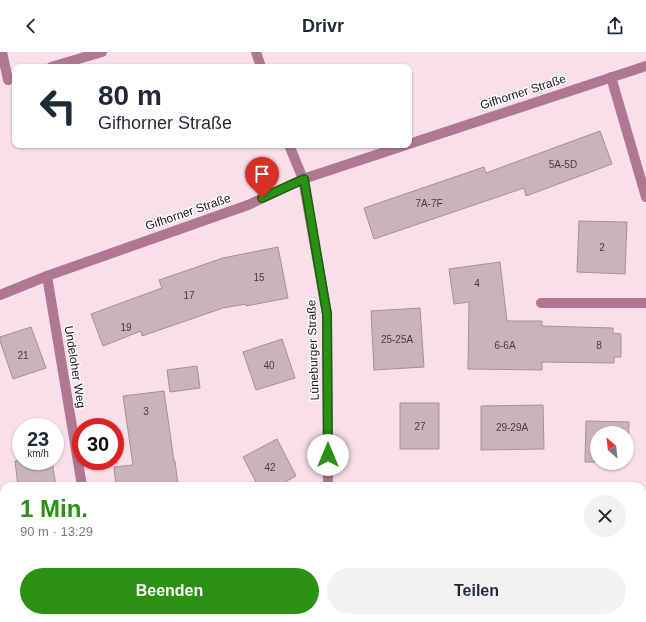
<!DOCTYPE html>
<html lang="de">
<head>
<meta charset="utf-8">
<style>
	:root { --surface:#fff; --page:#f2f2f3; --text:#1f2937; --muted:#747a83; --accent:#2a9115 }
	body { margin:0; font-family:Arial,sans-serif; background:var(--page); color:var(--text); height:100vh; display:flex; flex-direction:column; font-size:15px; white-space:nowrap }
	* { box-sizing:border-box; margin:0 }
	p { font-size:13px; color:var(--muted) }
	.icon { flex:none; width:22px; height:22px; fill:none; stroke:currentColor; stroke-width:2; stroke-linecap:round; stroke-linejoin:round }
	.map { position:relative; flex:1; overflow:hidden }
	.side { position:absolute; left:0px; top:430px; width:646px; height:140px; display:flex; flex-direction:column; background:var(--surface); border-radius:12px 12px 0 0; box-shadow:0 1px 3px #0004 }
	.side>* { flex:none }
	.banner { position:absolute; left:12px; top:12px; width:400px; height:84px; border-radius:8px; box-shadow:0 1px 3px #0004; background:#fff; color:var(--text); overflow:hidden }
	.needle { width:26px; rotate:332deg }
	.tools { position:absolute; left:590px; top:374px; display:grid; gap:8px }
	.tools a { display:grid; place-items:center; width:44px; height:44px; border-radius:50%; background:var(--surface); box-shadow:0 1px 3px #0004; font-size:20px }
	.speed { position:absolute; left:12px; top:366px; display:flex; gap:8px; font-size:20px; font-weight:700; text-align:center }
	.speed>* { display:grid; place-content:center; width:52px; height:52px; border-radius:50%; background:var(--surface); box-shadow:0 1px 3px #0004; line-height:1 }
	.speed small { font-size:10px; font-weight:400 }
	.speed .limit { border:6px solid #d22; background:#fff; color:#111 }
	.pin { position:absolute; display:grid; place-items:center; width:34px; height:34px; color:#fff; margin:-41px -17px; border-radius:50% 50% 50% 0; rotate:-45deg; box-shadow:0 0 4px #0007 }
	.pin .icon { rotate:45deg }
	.me { position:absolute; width:44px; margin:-22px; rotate:0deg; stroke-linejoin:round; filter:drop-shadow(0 0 3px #0008) }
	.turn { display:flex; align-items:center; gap:14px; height:84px; padding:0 20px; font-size:18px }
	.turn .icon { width:52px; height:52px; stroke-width:2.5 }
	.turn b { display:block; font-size:28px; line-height:34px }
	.round { display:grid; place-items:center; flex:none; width:42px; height:42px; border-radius:21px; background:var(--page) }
	.head { display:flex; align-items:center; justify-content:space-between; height:68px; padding:0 20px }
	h1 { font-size:24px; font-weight:800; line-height:30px; color:var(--accent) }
	.action { display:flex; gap:8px; margin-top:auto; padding:8px 20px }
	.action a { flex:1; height:46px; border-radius:24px; background:var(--accent); color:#fff; font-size:16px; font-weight:800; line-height:46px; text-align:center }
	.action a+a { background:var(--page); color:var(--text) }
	header { display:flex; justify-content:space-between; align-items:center; height:52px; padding:0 20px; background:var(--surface); font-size:18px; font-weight:800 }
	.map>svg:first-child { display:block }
	.building { fill:#cbb3bd; stroke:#a68f98 }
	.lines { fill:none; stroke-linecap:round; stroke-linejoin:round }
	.lane { stroke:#b07791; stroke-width:10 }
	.street { stroke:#b07791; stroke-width:10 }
	.route-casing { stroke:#1b5e0e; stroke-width:10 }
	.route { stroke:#2a9115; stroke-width:7 }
	.labels { text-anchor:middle; stroke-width:3; stroke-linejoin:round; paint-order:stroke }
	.number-label { font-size:10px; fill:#473b40 }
	.street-label { font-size:12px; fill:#1b1316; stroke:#fff }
</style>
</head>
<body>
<header><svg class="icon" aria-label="back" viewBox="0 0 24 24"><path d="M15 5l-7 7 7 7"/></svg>Drivr<svg class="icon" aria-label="share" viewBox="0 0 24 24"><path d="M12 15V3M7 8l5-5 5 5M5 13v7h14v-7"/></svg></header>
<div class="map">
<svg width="646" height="570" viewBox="0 0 646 570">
	<rect width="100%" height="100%" fill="#f8dfe9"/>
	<path class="building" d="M 600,79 L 612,112 L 526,144 L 524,136 L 374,187 L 364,156 L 484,115 L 486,121 Z
		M 579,169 L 627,170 L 625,222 L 577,220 Z
		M 278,195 L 288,246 L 246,254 L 246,252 L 223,256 L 142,284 L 141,279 L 103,294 L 91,262 L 162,236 L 159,228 L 223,206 Z
		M 500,210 L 507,269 L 542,269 L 542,274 L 613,276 L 613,281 L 621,282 L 621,305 L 614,305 L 614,311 L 542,310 L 542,318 L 468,317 L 469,250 L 454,252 L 449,217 Z
		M 420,256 L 424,315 L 374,318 L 371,259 Z
		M 31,275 L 46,316 L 13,327 L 0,289 L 0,285 Z
		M 282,287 L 295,326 L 256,338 L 243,300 Z
		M 197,314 L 200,336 L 170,340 L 167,318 Z
		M 164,339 L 174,409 L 175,409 L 178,434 L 116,434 L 114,415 L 133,413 L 123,344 Z
		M 400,351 L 439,351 L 439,397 L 400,397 Z
		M 543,353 L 544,397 L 481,398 L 481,354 Z
		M 586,369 L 629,370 L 628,411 L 627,411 L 627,381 L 597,381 L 597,410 L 585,410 Z
		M 277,387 L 296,424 L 277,434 L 258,434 L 243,405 Z
		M 15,409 L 52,409 L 56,434 L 18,434 Z"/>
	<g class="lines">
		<path class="lane" d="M 541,251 L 646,251
			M 642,532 L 646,532"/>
		<path class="street" d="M 2,0 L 8,28
			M 256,0 L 261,15
			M 51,15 L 102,0
			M 611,25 L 646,145
			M 409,92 L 646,14
			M 289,93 L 303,127 L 327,262 L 328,434
			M 47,224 L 82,434
			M 0,243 L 47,224 L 248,153 L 303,127 L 406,93
			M 103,566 L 104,570
			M 330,566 L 331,570"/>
	</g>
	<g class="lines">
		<defs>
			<path id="route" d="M 262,146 L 304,127 L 327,262 L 328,403"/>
		</defs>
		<use href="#route" class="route-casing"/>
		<use href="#route" class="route"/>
	</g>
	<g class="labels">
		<g class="number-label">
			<text x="563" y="116">5A-5D</text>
			<text x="429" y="155">7A-7F</text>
			<text x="602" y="199">2</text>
			<text x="259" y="229">15</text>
			<text x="477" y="235">4</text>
			<text x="189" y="247">17</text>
			<text x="126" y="279">19</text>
			<text x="397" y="291">25-25A</text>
			<text x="505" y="297">6-6A</text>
			<text x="599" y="297">8</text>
			<text x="23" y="307">21</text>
			<text x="269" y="317">40</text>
			<text x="146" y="363">3</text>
			<text x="420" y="378">27</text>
			<text x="512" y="379">29-29A</text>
			<text x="270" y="419">42</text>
		</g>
		<g class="street-label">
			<text transform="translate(523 40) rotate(-18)" y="4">Gifhorner Straße</text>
			<text transform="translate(188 160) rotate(-19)" y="4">Gifhorner Straße</text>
			<text transform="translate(313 298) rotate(-92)" y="4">Lüneburger Straße</text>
			<text transform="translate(75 315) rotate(81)" y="4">Undeloher Weg</text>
		</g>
	</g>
</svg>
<div class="tools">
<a><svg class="needle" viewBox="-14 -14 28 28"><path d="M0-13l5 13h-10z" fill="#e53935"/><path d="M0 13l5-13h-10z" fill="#747a83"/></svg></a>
</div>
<div class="speed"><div>23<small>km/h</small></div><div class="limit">30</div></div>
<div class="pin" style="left:262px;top:146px;background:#d93025"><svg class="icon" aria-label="arrive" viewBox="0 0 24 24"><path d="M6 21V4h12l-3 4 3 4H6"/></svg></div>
<svg class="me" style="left:328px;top:403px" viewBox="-20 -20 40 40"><circle r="19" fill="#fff"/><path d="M0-13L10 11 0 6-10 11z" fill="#2a9115"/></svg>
<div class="banner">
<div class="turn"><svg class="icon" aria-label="left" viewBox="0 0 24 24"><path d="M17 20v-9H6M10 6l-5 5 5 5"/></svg><div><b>80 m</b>Gifhorner Straße</div></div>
</div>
<section class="side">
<div class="head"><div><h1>1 Min.</h1><p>90 m · 13:29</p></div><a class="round"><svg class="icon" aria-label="close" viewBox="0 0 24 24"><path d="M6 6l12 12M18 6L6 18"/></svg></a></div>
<div class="action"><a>Beenden</a><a>Teilen</a></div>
</section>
</div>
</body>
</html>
